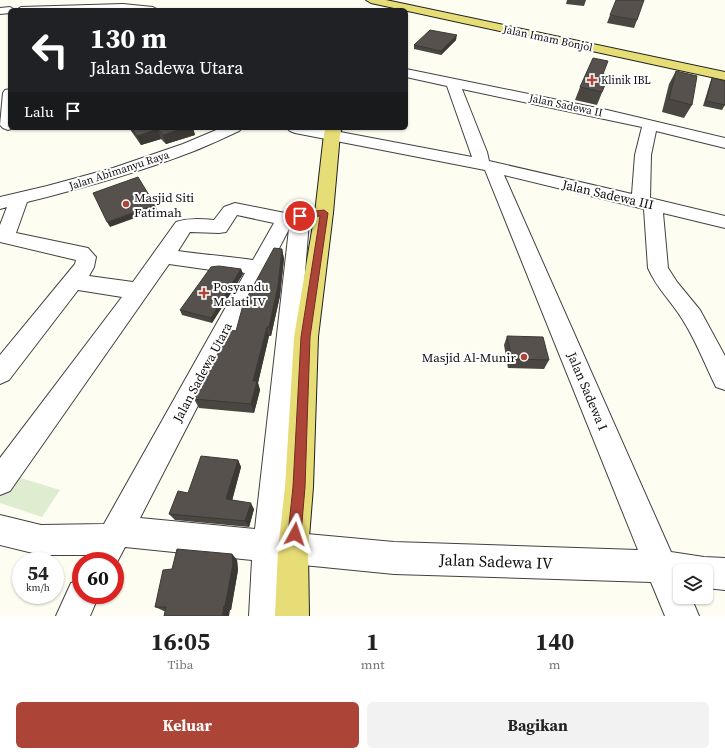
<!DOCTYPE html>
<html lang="id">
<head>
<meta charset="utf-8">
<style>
	:root { --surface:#fff; --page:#f2f2f2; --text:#222; --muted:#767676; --accent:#ad4438 }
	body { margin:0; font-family:"Source Serif 4",serif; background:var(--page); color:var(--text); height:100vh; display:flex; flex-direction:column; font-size:15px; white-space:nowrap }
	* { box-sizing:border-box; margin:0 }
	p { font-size:13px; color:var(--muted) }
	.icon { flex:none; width:22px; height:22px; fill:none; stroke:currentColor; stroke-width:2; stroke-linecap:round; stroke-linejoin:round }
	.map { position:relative; height:616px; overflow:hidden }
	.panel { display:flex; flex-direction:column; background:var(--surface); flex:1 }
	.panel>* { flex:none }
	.hud { position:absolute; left:8px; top:8px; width:400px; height:122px; border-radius:6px; box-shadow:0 1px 3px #0004; background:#202124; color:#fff; overflow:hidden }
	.tools { position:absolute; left:673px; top:564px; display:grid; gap:8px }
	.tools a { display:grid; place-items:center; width:40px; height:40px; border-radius:6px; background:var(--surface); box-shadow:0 1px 3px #0004; font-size:20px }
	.speed { position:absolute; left:12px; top:552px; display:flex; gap:8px; font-size:20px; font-weight:700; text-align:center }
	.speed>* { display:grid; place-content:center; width:52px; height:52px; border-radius:50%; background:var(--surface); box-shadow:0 1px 3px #0004; line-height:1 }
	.speed small { font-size:10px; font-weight:400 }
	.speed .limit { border:6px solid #d22; background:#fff; color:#111 }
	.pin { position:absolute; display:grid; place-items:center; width:34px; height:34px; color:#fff; margin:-17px; border:2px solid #fff; border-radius:50%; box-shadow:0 1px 4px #0007 }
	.me { position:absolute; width:44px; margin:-22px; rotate:5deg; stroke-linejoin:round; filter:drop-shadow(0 0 3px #0008) }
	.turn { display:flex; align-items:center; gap:14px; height:84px; padding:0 16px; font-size:18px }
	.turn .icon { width:52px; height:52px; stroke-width:2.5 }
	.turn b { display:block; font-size:28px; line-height:34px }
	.then { display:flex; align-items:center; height:38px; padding:0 16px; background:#0003; gap:8px; font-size:15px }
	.eta { display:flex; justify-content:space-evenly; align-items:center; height:68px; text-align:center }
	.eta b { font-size:24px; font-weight:700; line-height:28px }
	.cta { display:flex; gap:8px; margin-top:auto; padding:8px 16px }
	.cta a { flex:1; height:46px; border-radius:6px; background:var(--accent); color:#fff; font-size:16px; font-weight:700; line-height:46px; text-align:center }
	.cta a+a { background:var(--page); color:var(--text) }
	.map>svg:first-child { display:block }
	.pitch { fill:#deeccf }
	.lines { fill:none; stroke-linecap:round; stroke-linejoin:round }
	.stream { fill:#4c7ebc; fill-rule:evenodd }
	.minor-casing { stroke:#414141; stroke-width:2 }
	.major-casing { stroke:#1f1f1f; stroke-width:2 }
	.minor { fill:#fff; fill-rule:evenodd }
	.major { fill:#e7dd77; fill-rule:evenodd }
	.wall { fill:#4a4641 }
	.shaded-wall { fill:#3c3935 }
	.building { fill:#56514c; stroke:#3c3935 }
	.route { fill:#ad4438; stroke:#702c24 }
	.poi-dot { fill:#ad4438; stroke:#fff; stroke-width:1.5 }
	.labels { text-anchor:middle; stroke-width:4; stroke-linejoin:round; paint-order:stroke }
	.far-street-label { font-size:11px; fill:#0e0e0e; stroke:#fff }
	.far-poi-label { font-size:11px; fill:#0e0e0e; stroke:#fff; text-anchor:start }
	.street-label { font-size:13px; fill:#0e0e0e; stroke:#fff }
	.poi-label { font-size:13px; fill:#0e0e0e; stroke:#fff; text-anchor:start }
	.near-street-label { font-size:16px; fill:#0e0e0e; stroke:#fff }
</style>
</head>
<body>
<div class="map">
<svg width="725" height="616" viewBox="0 0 725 616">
	<rect width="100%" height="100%" fill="#fdfdf2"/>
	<path class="pitch" d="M 14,476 L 60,490 L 42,517 L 0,503 L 0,496 Z"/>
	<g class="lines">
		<path class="stream" d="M 148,7 L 167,9 L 168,10 L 147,9 Z
			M 0,8 L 17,8 L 18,9 L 17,10 L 0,10 Z"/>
		<defs>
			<path id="minor" d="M 123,4 L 153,7 L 158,10 L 16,10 L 21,7 Z
				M 10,7 L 15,10 L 10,10 L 10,13 L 0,14 L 0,8 Z
				M 406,69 L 607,110 L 725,138 L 725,148 L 656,131 L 651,155 L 650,198 L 725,216 L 725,228 L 663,213 L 668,268 L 677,282 L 700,310 L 725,356 L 725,390 L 716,387 C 705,365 697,343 684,322 C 673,303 657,289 648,268 L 644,209 L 504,175 L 671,552 L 704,557 L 725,558 L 725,590 L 706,588 L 706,571 L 680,571 L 680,597 L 691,597 L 699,616 L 665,616 L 651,582 L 394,574 L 283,563 L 283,616 L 249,616 L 252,560 L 125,547 L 115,566 L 115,561 L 85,561 L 88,555 L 41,555 L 0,545 L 0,515 L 41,525 L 104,524 L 245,273 L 221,269 L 211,270 L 169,264 L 10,491 L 0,495 L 0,458 L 122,297 L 78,290 L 9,380 L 0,384 L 0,355 L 75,264 L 76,260 L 0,242 L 0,225 L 7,207 L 0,209 L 0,197 L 47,186 L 113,168 L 183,144 L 221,128 L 242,128 L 239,131 C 224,138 209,145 194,151 C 140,172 83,188 27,202 L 16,233 L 88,248 L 96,257 L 94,267 L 89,276 L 133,282 L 176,222 C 189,218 201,219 214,220 L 224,207 L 235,203 L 285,213 L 324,207 L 331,209 L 333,213 L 331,217 L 309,221 L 285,532 L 394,542 L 638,550 L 485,170 L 295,133 L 290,131 L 287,128 L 319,128 L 472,157 L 447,86 L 406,77 ZM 462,89 L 642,127 L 635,155 L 632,194 L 489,161 L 487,152 ZM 237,215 L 274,223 L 253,260 C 228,256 203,255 178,251 L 190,232 L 219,233 L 226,232 ZM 289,229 L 255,529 L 140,518 Z
				M 10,89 L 10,128 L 14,128 L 8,130 L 3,128 L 0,125 L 3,93 L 5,90 Z
				M 81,580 L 81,595 L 99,595 L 90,616 L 56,616 L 71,583 Z"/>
			<path id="major" d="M 366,0 L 386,0 L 725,72 L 725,80 L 371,3 Z
				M 326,128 L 342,128 L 340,134 L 333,213 L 318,337 L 313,487 L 308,550 L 309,616 L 275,616 L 278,550 L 285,487 L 294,337 L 315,213 L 324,134 Z"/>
		</defs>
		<use href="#minor" class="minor-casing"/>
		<use href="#major" class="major-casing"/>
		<use href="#minor" class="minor"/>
		<use href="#major" class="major"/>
	</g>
	<path class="wall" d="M 567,0 L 586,0 L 584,6 L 566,4 Z
		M 610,15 L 637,20 L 634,28 L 607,23 Z
		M 456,40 L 441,55 L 414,49 L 414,45 Z
		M 676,71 L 692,105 L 684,118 L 662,112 L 669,84 Z
		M 603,74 L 609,75 L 597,105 L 575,100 L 580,87 Z
		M 712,78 L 725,105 L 722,110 L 703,106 L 710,83 Z
		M 129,128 L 193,128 L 195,135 L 166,144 L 161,139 L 141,145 Z
		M 282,249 L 284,259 L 280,296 L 271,336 L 269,336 L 258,383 L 260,390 L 254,413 L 199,408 L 194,399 L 236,331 Z
		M 241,269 L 243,274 L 212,323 L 182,315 L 180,310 Z
		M 507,336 L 549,360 L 544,369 L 508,368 L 504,345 Z
		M 238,460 L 241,467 L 232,500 L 254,509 L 249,527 L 175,520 L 169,514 Z
		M 232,554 L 237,560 L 238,570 L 231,610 L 164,611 L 155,607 L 172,569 Z"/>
	<path class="shaded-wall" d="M 457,35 L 456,40 L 441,55 L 441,51 Z
		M 185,128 L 193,128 L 195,135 L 166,144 L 163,135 Z
		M 158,129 L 161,139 L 141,145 L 137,136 Z
		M 155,205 L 157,210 L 110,227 L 107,222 Z
		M 282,249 L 284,259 L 280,296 L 271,336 L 269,327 Z
		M 241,269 L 243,274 L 212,323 L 211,318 Z
		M 267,327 L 269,336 L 258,383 L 260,390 L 254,413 L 251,404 L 253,381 Z
		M 238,460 L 241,467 L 231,505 L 226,499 Z
		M 251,503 L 254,509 L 249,527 L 245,521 Z
		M 232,554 L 237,560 L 238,570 L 231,610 L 225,606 Z
		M 224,606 L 230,610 L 229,616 L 222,616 Z"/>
	<path class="building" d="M 616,0 L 644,0 L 637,20 L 610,15 Z
		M 430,30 L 457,35 L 441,51 L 414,45 Z
		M 593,58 L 608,61 L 603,74 L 609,75 L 602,92 L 580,87 Z
		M 676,71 L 697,76 L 692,105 L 669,99 Z
		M 712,78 L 725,81 L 725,105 L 706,101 Z
		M 131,128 L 185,128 L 163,135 L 158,129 L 137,136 Z
		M 138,177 L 155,205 L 107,222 L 93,193 Z
		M 274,248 L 282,249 L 278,286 L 269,327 L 267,327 L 253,381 L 257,381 L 251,404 L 194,399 L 230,330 L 236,331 L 243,305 Z
		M 219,266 L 241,269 L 211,318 L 180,310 L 211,267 Z
		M 507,336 L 543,337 L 549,360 L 512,359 Z
		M 201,456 L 238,460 L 226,499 L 251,503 L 245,521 L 169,514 L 178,491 L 188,493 Z
		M 177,549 L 232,554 L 233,564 L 225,606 L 224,606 L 222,616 L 164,616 L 166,607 L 155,607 L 163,570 L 172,569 Z"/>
	<path class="route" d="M 324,210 L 328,213 L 310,337 L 305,487 L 301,534 L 299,539 L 295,540 L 290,539 L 288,534 L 293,487 L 301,337 L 320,216 L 300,218 L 297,216 L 300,213 Z"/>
	<g class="poi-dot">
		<path d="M590 74h4v4h4v4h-4v4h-4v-4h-4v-4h4z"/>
		<circle cx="126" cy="204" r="4"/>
		<path d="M202 287h4v4h4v4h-4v4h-4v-4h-4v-4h4z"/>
		<circle cx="524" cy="357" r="4"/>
	</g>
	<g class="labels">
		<g class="far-street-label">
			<text transform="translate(548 38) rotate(12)" y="4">Jalan Imam Bonjol</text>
			<text transform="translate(566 105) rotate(12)" y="4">Jalan Sadewa II</text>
			<text transform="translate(119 170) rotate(-18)" y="4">Jalan Abimanyu Raya</text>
		</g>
		<g class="far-poi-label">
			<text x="601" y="84">Klinik IBL</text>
		</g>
		<g class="street-label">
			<text transform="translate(608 194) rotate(13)" y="5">Jalan Sadewa III</text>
			<text transform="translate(202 372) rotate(-62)" y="5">Jalan Sadewa Utara</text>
			<text transform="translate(588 391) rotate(67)" y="5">Jalan Sadewa I</text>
		</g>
		<g class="poi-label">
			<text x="134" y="202">Masjid Siti<tspan x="134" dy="15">Fatimah</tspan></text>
			<text x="213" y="291">Posyandu<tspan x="213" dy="15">Melati IV</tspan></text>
			<text x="516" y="362" text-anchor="end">Masjid Al-Munir</text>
		</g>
		<g class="near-street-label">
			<text transform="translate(496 561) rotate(2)" y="6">Jalan Sadewa IV</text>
		</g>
	</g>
</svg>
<div class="tools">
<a><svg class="icon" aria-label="layers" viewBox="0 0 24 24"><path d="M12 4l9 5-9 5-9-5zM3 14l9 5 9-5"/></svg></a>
</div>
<div class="speed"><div>54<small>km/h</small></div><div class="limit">60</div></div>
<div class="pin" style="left:300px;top:216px;background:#d93025"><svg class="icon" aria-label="arrive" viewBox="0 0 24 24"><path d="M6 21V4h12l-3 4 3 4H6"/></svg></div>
<svg class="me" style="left:295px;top:534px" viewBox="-20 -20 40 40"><path d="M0-17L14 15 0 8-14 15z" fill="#ad4438" stroke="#fff" stroke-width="4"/></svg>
<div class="hud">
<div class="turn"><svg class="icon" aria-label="left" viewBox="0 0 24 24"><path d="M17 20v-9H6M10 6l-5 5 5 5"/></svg><div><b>130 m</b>Jalan Sadewa Utara</div></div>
<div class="then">Lalu<svg class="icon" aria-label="arrive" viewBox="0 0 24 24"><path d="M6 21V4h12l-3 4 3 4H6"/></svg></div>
</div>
</div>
<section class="panel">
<div class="eta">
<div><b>16:05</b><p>Tiba</p></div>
<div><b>1</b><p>mnt</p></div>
<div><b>140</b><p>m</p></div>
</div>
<div class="cta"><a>Keluar</a><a>Bagikan</a></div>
</section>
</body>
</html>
